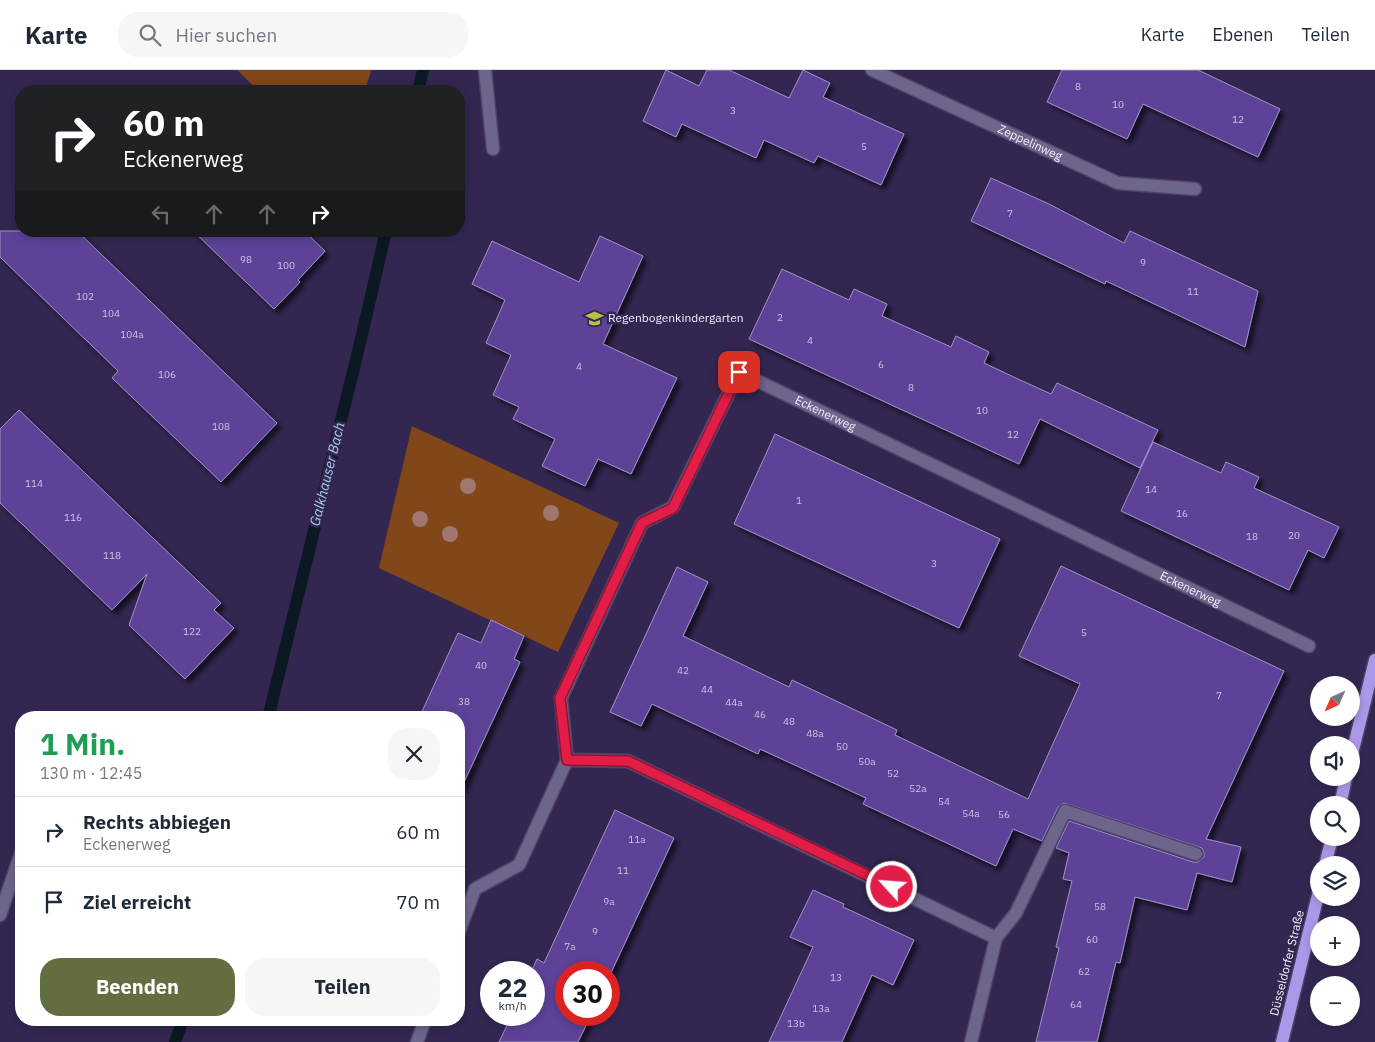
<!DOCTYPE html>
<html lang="de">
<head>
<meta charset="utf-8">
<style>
	:root { --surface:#fff; --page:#f6f6f7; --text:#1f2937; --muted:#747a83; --line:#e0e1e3; --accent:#626e40 }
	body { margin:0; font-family:"IBM Plex Sans",sans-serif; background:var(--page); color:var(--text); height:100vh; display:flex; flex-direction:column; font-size:19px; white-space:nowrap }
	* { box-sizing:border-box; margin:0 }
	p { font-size:16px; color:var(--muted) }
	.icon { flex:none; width:28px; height:28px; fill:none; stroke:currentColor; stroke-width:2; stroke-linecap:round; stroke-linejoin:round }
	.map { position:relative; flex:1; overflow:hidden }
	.panel { position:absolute; left:15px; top:641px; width:450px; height:315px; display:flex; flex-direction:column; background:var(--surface); border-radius:20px; box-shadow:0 2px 8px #0003 }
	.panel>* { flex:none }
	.top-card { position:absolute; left:15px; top:15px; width:450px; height:152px; border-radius:20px; box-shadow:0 2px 8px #0003; background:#202124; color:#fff; overflow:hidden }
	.needle { width:32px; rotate:225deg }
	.fabs { position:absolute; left:1310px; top:606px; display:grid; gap:10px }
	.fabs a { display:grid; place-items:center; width:50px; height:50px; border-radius:50%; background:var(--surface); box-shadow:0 2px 8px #0003; font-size:25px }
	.speed { position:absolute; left:480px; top:891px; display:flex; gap:10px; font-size:25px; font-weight:700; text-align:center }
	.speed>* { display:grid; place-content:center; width:65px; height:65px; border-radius:50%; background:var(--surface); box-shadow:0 2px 8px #0003; line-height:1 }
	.speed small { font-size:12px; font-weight:400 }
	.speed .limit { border:8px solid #d22; background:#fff; color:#111 }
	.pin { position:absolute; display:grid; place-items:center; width:42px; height:42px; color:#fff; margin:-21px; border-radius:10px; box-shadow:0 2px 8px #0006 }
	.me { position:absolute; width:55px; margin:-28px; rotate:296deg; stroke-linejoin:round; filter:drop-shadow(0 0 4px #0008) }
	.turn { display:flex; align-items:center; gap:18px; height:105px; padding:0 25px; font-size:22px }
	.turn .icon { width:65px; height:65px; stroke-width:2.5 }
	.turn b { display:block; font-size:35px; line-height:42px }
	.lanes { display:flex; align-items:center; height:48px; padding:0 25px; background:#0003; justify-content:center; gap:25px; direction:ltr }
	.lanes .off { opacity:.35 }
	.round { display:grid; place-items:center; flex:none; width:52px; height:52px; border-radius:20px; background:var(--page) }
	.head { display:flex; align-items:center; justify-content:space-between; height:85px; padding:0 25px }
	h1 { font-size:30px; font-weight:700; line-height:38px; color:#1e9e55 }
	.cta { display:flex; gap:10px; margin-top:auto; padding:10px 25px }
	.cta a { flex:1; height:58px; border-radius:20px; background:var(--accent); color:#fff; font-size:20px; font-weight:700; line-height:58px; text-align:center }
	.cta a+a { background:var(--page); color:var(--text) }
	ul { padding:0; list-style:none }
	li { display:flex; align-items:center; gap:15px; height:70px; padding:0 25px; border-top:1px solid var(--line) }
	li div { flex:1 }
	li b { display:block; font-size:19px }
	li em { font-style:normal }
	header { display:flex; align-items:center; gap:30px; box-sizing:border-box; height:70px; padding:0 25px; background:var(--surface); border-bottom:1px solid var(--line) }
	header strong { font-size:24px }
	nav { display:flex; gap:28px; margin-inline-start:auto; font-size:18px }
	.search { width:350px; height:45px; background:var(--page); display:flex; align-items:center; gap:12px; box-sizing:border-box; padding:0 18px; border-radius:20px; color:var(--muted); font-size:19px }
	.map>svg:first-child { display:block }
	.green { fill:#824718 }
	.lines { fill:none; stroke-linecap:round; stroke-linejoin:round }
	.stream { stroke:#0a1922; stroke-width:12 }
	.building { fill:#5d4298; stroke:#9e92c5; filter:url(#shadow) }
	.minor-casing { stroke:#4e436a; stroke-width:15 }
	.major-casing { stroke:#4e436a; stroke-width:15 }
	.minor { stroke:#6e658c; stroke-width:12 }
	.major { stroke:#ac98e8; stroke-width:12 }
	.tree { fill:#a07670 }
	.route-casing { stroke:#92132f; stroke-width:12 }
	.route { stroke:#e11d48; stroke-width:9 }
	.labels { text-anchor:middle; stroke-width:5; stroke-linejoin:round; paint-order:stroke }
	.number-label { font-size:10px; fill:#ccc4e2 }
	.street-label { font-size:12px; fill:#f1effb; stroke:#332752 }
	.poi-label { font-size:12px; fill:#f1effb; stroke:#332752; text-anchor:start }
	.water-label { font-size:14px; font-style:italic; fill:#a1d2f0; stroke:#332752 }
</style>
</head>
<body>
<header>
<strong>Karte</strong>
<div class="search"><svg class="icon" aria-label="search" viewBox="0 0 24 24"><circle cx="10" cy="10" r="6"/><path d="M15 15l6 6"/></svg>Hier suchen</div>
<nav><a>Karte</a><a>Ebenen</a><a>Teilen</a></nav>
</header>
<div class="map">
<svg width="1375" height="972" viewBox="0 0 1375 972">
	<defs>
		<filter id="shadow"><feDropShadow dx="4.5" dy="4.5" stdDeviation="2.5" flood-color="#0009"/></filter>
	</defs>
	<rect width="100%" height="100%" fill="#332752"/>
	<path class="green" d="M 237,0 L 371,0 L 365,21 L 259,21 Z
		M 412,356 L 619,453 L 558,582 L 379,498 Z"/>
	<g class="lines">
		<path class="stream" d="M 418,21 L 423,0
			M 268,648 L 360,273 L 386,161
			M 175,972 L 183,950"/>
	</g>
	<path class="building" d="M 666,0 L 699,16 L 707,0 L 729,0 L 789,28 L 803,0 L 830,13 L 823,27 L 904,64 L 881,115 L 818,86 L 814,93 L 764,70 L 756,88 L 682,54 L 676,67 L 643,51 Z
		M 1062,0 L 1198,0 L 1280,39 L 1258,87 L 1143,34 L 1127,69 L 1047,32 Z
		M 991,108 L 1049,134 L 1124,173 L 1130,161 L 1258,221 L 1245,277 L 1106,211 L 1105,214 L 971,151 Z
		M 0,161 L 77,161 L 277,353 L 221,412 L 112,308 L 118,301 L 0,187 Z
		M 193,161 L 304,161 L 325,181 L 298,210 L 300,212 L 274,239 Z
		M 600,166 L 643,186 L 603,274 L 677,308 L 631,404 L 598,389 L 585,416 L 542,396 L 555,369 L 513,349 L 519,337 L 493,325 L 511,285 L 486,273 L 505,230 L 472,214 L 492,171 L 579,212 Z
		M 782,199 L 849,230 L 854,219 L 887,234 L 882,246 L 951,277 L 956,266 L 989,282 L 984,293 L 1018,309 L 1051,324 L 1057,313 L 1158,360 L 1140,398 L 1040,349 L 1019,394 L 749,269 Z
		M 19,340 L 221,533 L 214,540 L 234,558 L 185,609 L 129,555 L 147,504 L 112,540 L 0,433 L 0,359 Z
		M 775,364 L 1000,469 L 959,558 L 734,454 Z
		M 1153,372 L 1221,403 L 1226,392 L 1259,407 L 1254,418 L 1339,457 L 1324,488 L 1308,480 L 1289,520 L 1121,441 Z
		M 1061,496 L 1284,601 L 1206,769 L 1241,777 L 1232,812 L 1197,803 L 1187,840 L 1135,827 L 1120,893 L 1116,892 L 1097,972 L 1036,972 L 1059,878 L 1056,877 L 1072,811 L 1063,809 L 1069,783 L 1056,778 L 1069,751 L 1193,792 L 1198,792 L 1204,787 L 1204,783 L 1202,778 L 1064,733 L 1058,737 L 1042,771 L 1013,759 L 996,796 L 863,734 L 866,728 L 786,691 L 760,679 L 758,684 L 652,634 L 641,656 L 610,642 L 677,497 L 708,512 L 683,566 L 789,617 L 792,610 L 897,660 L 895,665 L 1028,729 L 1080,614 L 1019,586 Z
		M 491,550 L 524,566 L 514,589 L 520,592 L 459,723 L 459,648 L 419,648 L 458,563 L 481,573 Z
		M 615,740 L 674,768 L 609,907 L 609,902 L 566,902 L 566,945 L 591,945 L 578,972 L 499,972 L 512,945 L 534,945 L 534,902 L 531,902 L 537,889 L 544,893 Z
		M 813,820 L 844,834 L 843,837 L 914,870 L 893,915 L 872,905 L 842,972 L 769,972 L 813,877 L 790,867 Z"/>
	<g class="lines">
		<defs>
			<g id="minor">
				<path d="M 485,0 L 493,79"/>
				<path id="s1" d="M 872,0 L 1118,113 L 1195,119"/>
				<path id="s2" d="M 567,690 L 561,628 L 642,453 L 673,437 L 739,302 L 1309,576"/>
				<path d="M 0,845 L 21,783"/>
				<path d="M 459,862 L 475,819 L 519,795 L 567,690 L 628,691 L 996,868 L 971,972"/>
				<path d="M 996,868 L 1016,843 L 1065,741 L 1196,784"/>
				<path d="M 417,972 L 425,950"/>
			</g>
			<path id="major" d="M 1351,688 L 1375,590
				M 1340,735 L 1346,708
				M 1325,795 L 1332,768
				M 1282,972 L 1319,821"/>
		</defs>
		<use href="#minor" class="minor-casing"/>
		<use href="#major" class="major-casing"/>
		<use href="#minor" class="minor"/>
		<use href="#major" class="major"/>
	</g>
	<g class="tree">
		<circle cx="468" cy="416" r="8"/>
		<circle cx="551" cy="443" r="8"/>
		<circle cx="420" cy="449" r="8"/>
		<circle cx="450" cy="464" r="8"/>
	</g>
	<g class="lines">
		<defs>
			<path id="route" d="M 739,302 L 673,438 L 642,453 L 560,628 L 567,690 L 628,691 L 892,817"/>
		</defs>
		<use href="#route" class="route-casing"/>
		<use href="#route" class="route"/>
	</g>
	<defs>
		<symbol id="school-bare" viewBox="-9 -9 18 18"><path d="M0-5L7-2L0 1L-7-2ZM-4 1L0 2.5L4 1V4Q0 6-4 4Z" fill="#b5c24a" stroke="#332752" stroke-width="2.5" paint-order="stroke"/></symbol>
	</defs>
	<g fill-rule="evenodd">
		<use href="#school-bare" x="582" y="236" width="25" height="25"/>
	</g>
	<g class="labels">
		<g class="number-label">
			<text x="1078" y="20">8</text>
			<text x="1118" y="38">10</text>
			<text x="733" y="44">3</text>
			<text x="1238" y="53">12</text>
			<text x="864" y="80">5</text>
			<text x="1010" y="147">7</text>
			<text x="246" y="193">98</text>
			<text x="1143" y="196">9</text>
			<text x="286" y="199">100</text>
			<text x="1193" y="225">11</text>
			<text x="85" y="230">102</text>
			<text x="111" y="247">104</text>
			<text x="780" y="251">2</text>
			<text x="132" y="268">104a</text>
			<text x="810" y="274">4</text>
			<text x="881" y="298">6</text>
			<text x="579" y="300">4</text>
			<text x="167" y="308">106</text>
			<text x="911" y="321">8</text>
			<text x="982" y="344">10</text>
			<text x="221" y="360">108</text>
			<text x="1013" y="368">12</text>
			<text x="34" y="417">114</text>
			<text x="1151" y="423">14</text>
			<text x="799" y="434">1</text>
			<text x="1182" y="447">16</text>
			<text x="73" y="451">116</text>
			<text x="1294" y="469">20</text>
			<text x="1252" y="470">18</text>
			<text x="112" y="489">118</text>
			<text x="934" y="497">3</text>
			<text x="192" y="565">122</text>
			<text x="1084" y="566">5</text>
			<text x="481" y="599">40</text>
			<text x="683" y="604">42</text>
			<text x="707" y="623">44</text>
			<text x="1219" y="629">7</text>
			<text x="464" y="635">38</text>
			<text x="734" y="636">44a</text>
			<text x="760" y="648">46</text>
			<text x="789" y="655">48</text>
			<text x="815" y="667">48a</text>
			<text x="842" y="680">50</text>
			<text x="867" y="695">50a</text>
			<text x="893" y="707">52</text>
			<text x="918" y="722">52a</text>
			<text x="944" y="735">54</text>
			<text x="971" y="747">54a</text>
			<text x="1004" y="748">56</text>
			<text x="637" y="773">11a</text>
			<text x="623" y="804">11</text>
			<text x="609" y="835">9a</text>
			<text x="1100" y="840">58</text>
			<text x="595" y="865">9</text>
			<text x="1092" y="873">60</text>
			<text x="570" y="880">7a</text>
			<text x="1084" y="905">62</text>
			<text x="836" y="911">13</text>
			<text x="1076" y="938">64</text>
			<text x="821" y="942">13a</text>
			<text x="796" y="957">13b</text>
		</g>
		<g class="street-label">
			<text dy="4" stroke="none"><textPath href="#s1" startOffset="174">Zeppelinweg</textPath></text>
			<text dy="4" stroke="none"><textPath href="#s2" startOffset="536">Eckenerweg</textPath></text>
			<text dy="4" stroke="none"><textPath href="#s2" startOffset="941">Eckenerweg</textPath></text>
			<text transform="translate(1287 893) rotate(-76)" y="4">Düsseldorfer Straße</text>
		</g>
		<g class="poi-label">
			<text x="608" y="252">Regenbogenkindergarten</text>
		</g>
		<g class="water-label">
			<text transform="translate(327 404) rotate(-76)" y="5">Galkhauser Bach</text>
		</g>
	</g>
</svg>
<div class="fabs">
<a><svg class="needle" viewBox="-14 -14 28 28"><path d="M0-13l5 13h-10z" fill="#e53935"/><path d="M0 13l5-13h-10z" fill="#747a83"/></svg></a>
<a><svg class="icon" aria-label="sound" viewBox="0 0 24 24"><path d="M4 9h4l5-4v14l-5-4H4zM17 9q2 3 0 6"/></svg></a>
<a><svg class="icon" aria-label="search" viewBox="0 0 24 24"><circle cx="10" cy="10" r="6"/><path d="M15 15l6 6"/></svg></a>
<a><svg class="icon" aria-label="layers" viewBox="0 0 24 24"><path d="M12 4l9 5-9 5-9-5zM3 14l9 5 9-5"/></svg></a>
<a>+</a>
<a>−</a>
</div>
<div class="speed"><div>22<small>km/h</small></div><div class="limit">30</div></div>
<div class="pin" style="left:739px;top:302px;background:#d93025"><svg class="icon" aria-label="arrive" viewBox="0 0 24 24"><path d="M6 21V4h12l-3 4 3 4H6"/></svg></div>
<svg class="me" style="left:892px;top:817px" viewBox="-20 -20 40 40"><circle r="17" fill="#e11d48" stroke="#fff" stroke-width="3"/><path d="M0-11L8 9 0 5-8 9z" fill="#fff"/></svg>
<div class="top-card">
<div class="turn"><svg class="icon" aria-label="right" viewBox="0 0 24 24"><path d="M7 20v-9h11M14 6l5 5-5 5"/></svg><div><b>60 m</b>Eckenerweg</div></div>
<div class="lanes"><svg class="icon off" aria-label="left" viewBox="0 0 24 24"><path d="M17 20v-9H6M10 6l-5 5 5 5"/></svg><svg class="icon off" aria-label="ahead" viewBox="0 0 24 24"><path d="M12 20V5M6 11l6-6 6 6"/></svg><svg class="icon off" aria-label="ahead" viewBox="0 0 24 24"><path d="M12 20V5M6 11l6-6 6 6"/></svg><svg class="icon" aria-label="right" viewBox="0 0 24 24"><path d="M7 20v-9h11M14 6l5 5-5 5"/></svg></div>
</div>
<section class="panel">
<div class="head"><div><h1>1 Min.</h1><p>130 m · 12:45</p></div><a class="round"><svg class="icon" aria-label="close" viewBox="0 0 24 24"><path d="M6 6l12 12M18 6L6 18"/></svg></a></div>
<ul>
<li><svg class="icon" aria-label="right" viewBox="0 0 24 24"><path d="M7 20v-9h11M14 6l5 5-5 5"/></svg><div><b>Rechts abbiegen</b><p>Eckenerweg</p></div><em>60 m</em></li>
<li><svg class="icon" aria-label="arrive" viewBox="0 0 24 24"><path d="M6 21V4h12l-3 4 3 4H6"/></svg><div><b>Ziel erreicht</b></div><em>70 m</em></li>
</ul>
<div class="cta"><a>Beenden</a><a>Teilen</a></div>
</section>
</div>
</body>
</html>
